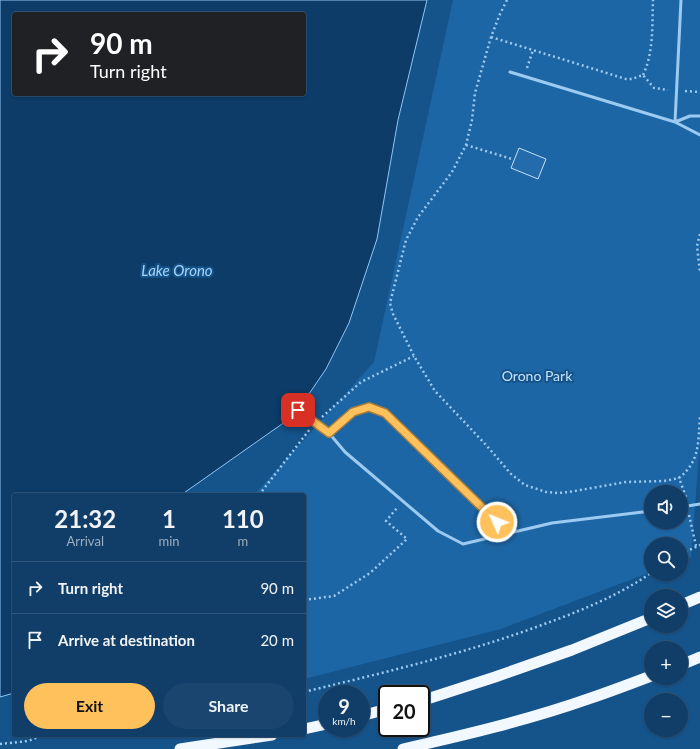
<!DOCTYPE html>
<html lang="en">
<head>
<meta charset="utf-8">
<style>
	:root { --surface:#103e68; --page:#19456e; --text:#f1f3f6; --muted:#9caec0; --line:#30577c; --accent:#ffc15c }
	body { margin:0; font-family:Lato,sans-serif; background:var(--page); color:var(--text); height:100vh; display:flex; flex-direction:column; font-size:15px; white-space:nowrap }
	* { box-sizing:border-box; margin:0 }
	p { font-size:13px; color:var(--muted) }
	.icon { flex:none; width:22px; height:22px; fill:none; stroke:currentColor; stroke-width:2; stroke-linecap:round; stroke-linejoin:round }
	.map { position:relative; flex:1; overflow:hidden }
	.panel { position:absolute; left:12px; top:493px; width:294px; height:244px; display:flex; flex-direction:column; background:var(--surface); border-radius:4px; box-shadow:0 1px 3px #0004,0 0 0 1px var(--line) }
	.panel>* { flex:none }
	.banner { position:absolute; left:12px; top:12px; width:294px; height:84px; border-radius:4px; box-shadow:0 1px 3px #0004,0 0 0 1px var(--line); background:#202124; color:#fff; overflow:hidden }
	.fabs { position:absolute; left:644px; top:485px; display:grid; gap:8px }
	.fabs a { display:grid; place-items:center; width:44px; height:44px; border-radius:50%; background:var(--surface); box-shadow:0 1px 3px #0004,0 0 0 1px var(--line); font-size:20px }
	.speed { position:absolute; left:318px; top:685px; display:flex; gap:8px; font-size:20px; font-weight:700; text-align:center }
	.speed>* { display:grid; place-content:center; width:52px; height:52px; border-radius:50%; background:var(--surface); box-shadow:0 1px 3px #0004,0 0 0 1px var(--line); line-height:1 }
	.speed small { font-size:10px; font-weight:400 }
	.speed .limit { border:2px solid #111; border-radius:6px; background:#fff; color:#111 }
	.pin { position:absolute; display:grid; place-items:center; width:34px; height:34px; color:#fff; margin:-17px; border-radius:8px; box-shadow:0 2px 6px #0006 }
	.me { position:absolute; width:44px; margin:-22px; rotate:314deg; stroke-linejoin:round; filter:drop-shadow(0 0 3px #0008) }
	.turn { display:flex; align-items:center; gap:14px; height:84px; padding:0 12px; font-size:18px }
	.turn .icon { width:52px; height:52px; stroke-width:2.5 }
	.turn b { display:block; font-size:28px; line-height:34px }
	.eta { display:flex; justify-content:space-evenly; align-items:center; height:68px; text-align:center }
	.eta b { font-size:24px; font-weight:700; line-height:28px }
	.primary-button { display:flex; gap:8px; margin-top:auto; padding:8px 12px }
	.primary-button a { flex:1; height:46px; border-radius:24px; background:var(--accent); color:#111; font-size:16px; font-weight:700; line-height:46px; text-align:center }
	.primary-button a+a { background:var(--page); color:var(--text) }
	ul { padding:0; list-style:none }
	li { display:flex; align-items:center; gap:12px; height:52px; padding:0 12px; border-top:1px solid var(--line) }
	li div { flex:1 }
	li b { display:block; font-size:15px }
	li em { font-style:normal }
	.map>svg:first-child { display:block }
	.green { fill:#1d66a5; fill-rule:evenodd }
	.water { fill:#0d3c68; stroke:#8fc6f3; fill-rule:evenodd }
	.building { fill:#236baa; stroke:#c4e2fb }
	.lines { fill:none; stroke-linecap:round; stroke-linejoin:round }
	.path { stroke:#9dcaf0; stroke-width:2.5; stroke-dasharray:2 3; stroke-linecap:butt }
	.service { stroke:#9dcaf0; stroke-width:3 }
	.trunk { stroke:#f2f8ff; stroke-width:11 }
	.route-casing { stroke:#a67d3c; stroke-width:10 }
	.route { stroke:#ffc15c; stroke-width:7 }
	.labels { text-anchor:middle; stroke-width:4; stroke-linejoin:round; paint-order:stroke }
	.park-label { font-size:14px; fill:#c4e2fb; stroke:#15538b }
	.water-label { font-size:15px; font-style:italic; fill:#a9d3f7; stroke:#15538b }
</style>
</head>
<body>
<div class="map">
<svg width="700" height="749" viewBox="0 0 700 749">
	<rect width="100%" height="100%" fill="#15538b"/>
	<path class="green" d="M 453,0 L 700,0 L 700,441 L 691,557 L 681,561 L 681,544 L 651,544 L 651,572 L 501,629 L 304,679 L 304,495 L 254,495 L 374,362 ZM 651,492 L 681,492 L 681,522 L 651,522 Z"/>
	<path class="water" d="M 0,0 L 427,0 L 398,120 L 377,239 L 349,323 L 326,369 L 298,410 L 282,424 L 181,495 L 14,495 L 14,693 L 0,697 ZM 14,14 L 304,14 L 304,94 L 14,94 Z"/>
	<path class="building" d="M 519,148 L 546,159 L 538,179 L 511,168 Z"/>
	<g class="lines">
		<path class="path" d="M 507,0 L 500,14 L 491,37 L 475,93 L 472,120 L 466,145 L 452,172 L 418,217 L 406,240 L 390,303 L 393,314 L 414,356 L 435,391 L 487,446 L 511,474 L 525,485 L 546,492 L 558,493 L 569,492 L 626,482 L 664,481 L 679,478
			M 491,37 L 626,79 L 632,79 L 643,75 L 654,88 L 668,90
			M 527,68 L 533,50
			M 643,75 C 654,52 652,25 653,0
			M 685,91 L 700,92
			M 466,145 L 512,159
			M 700,234 L 697,246 L 700,272
			M 322,417 L 361,382 L 414,356
			M 259,495 L 310,429
			M 686,497 L 679,478 C 700,461 698,443 700,417
			M 689,515 L 696,546
			M 681,554 L 700,545
			M 304,600 L 334,596 L 370,573 L 407,539 L 386,521 L 397,508
			M 304,692 C 386,672 468,653 547,623 C 583,610 619,595 651,573
			M 0,744 L 28,741 L 44,735"/>
		<path class="service" d="M 510,72 L 675,122 L 700,135
			M 675,122 L 681,0
			M 675,122 L 690,116 L 700,116
			M 298,410 L 329,433
			M 681,507 L 700,504
			M 508,533 L 385,413 L 369,407 L 353,412 L 329,433 L 345,452 L 438,531 L 463,544 L 552,523 L 651,511"/>
		<path class="trunk" d="M 681,605 L 700,597
			M 681,665 L 700,657
			M 421,701 L 495,677 L 572,650 L 651,618
			M 361,716 L 387,709
			M 304,729 L 327,724
			M 180,749 L 272,735
			M 403,749 C 465,735 528,720 588,699 C 609,692 630,684 651,676"/>
	</g>
	<g class="lines">
		<defs>
			<path id="route" d="M 298,410 L 329,433 L 353,412 L 369,407 L 385,413 L 497,522"/>
		</defs>
		<use href="#route" class="route-casing"/>
		<use href="#route" class="route"/>
	</g>
	<g class="labels">
		<g class="park-label">
			<text x="537" y="381">Orono Park</text>
		</g>
		<g class="water-label">
			<text x="177" y="276">Lake Orono</text>
		</g>
	</g>
</svg>
<div class="fabs">
<a><svg class="icon" aria-label="sound" viewBox="0 0 24 24"><path d="M4 9h4l5-4v14l-5-4H4zM17 9q2 3 0 6"/></svg></a>
<a><svg class="icon" aria-label="search" viewBox="0 0 24 24"><circle cx="10" cy="10" r="6"/><path d="M15 15l6 6"/></svg></a>
<a><svg class="icon" aria-label="layers" viewBox="0 0 24 24"><path d="M12 4l9 5-9 5-9-5zM3 14l9 5 9-5"/></svg></a>
<a>+</a>
<a>−</a>
</div>
<div class="speed"><div>9<small>km/h</small></div><div class="limit">20</div></div>
<div class="pin" style="left:298px;top:410px;background:#d93025"><svg class="icon" aria-label="arrive" viewBox="0 0 24 24"><path d="M6 21V4h12l-3 4 3 4H6"/></svg></div>
<svg class="me" style="left:497px;top:522px" viewBox="-20 -20 40 40"><circle r="17" fill="#ffc15c" stroke="#fff" stroke-width="3"/><path d="M0-11L8 9 0 5-8 9z" fill="#fff"/></svg>
<div class="banner">
<div class="turn"><svg class="icon" aria-label="right" viewBox="0 0 24 24"><path d="M7 20v-9h11M14 6l5 5-5 5"/></svg><div><b>90 m</b>Turn right</div></div>
</div>
<section class="panel">
<div class="eta">
<div><b>21:32</b><p>Arrival</p></div>
<div><b>1</b><p>min</p></div>
<div><b>110</b><p>m</p></div>
</div>
<ul>
<li><svg class="icon" aria-label="right" viewBox="0 0 24 24"><path d="M7 20v-9h11M14 6l5 5-5 5"/></svg><div><b>Turn right</b></div><em>90 m</em></li>
<li><svg class="icon" aria-label="arrive" viewBox="0 0 24 24"><path d="M6 21V4h12l-3 4 3 4H6"/></svg><div><b>Arrive at destination</b></div><em>20 m</em></li>
</ul>
<div class="primary-button"><a>Exit</a><a>Share</a></div>
</section>
</div>
</body>
</html>
